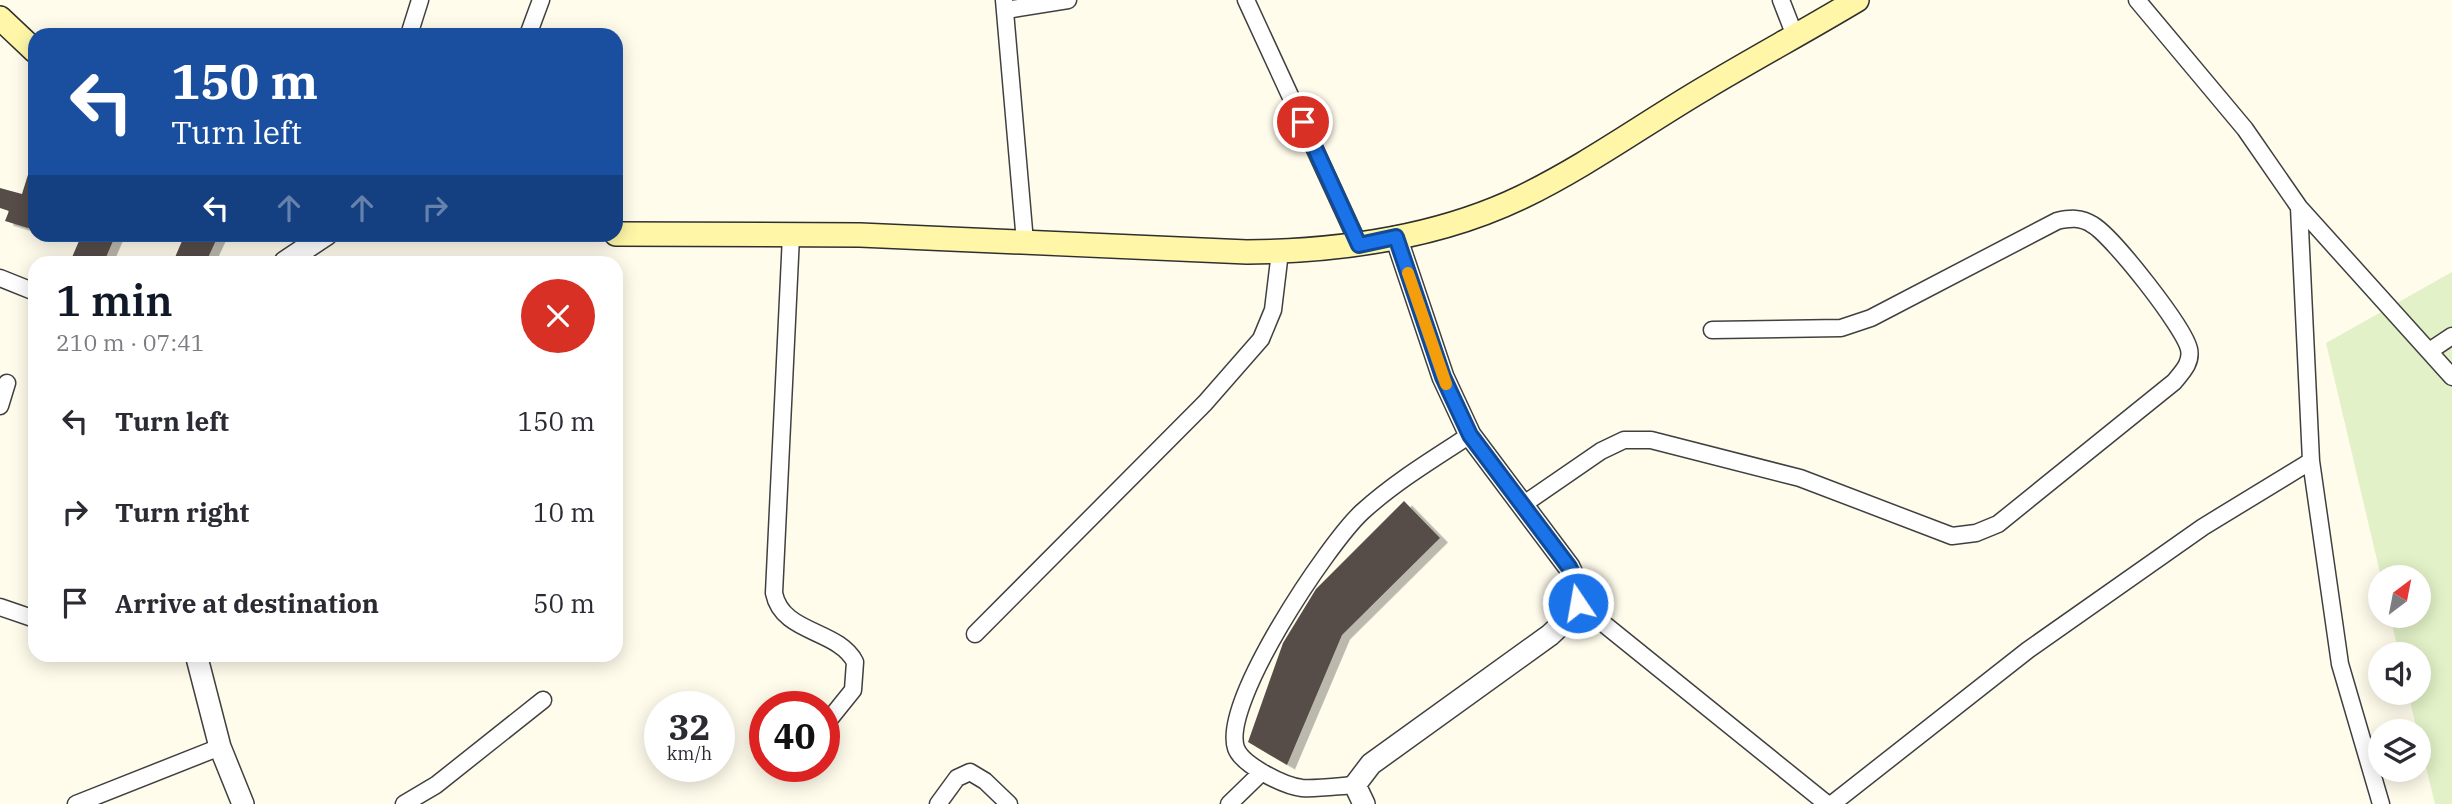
<!DOCTYPE html>
<html lang="en">
<head>
<meta charset="utf-8">
<style>
	:root { --surface:#fff; --page:#f2f2f3; --text:#2b2b33; --muted:#7c7c81; --accent:#111827 }
	body { margin:0; font-family:"IBM Plex Serif",serif; background:var(--page); color:var(--text); height:100vh; display:flex; flex-direction:column; font-size:26px; white-space:nowrap }
	* { box-sizing:border-box; margin:0 }
	p { font-size:23px; color:var(--muted) }
	.icon { flex:none; width:38px; height:38px; fill:none; stroke:currentColor; stroke-width:2; stroke-linecap:round; stroke-linejoin:round }
	.map { position:relative; flex:1; overflow:hidden }
	.drawer { position:absolute; left:28px; top:256px; width:595px; height:406px; display:flex; flex-direction:column; background:var(--surface); border-radius:21px; box-shadow:0 4px 18px #0003 }
	.drawer>* { flex:none }
	.banner { position:absolute; left:28px; top:28px; width:595px; height:214px; border-radius:21px; box-shadow:0 4px 18px #0003; background:#1a4fa0; color:#fff; overflow:hidden }
	.needle { width:46px; rotate:32deg }
	.controls { position:absolute; left:2368px; top:565px; display:grid; gap:14px }
	.controls a { display:grid; place-items:center; width:63px; height:63px; border-radius:50%; background:var(--surface); box-shadow:0 4px 18px #0003; font-size:35px }
	.speed { position:absolute; left:644px; top:691px; display:flex; gap:14px; font-size:35px; font-weight:700; text-align:center }
	.speed>* { display:grid; place-content:center; width:91px; height:91px; border-radius:50%; background:var(--surface); box-shadow:0 4px 18px #0003; line-height:1 }
	.speed small { font-size:18px; font-weight:400 }
	.speed .limit { border:10px solid #d22; background:#fff; color:#111 }
	.pin { position:absolute; display:grid; place-items:center; width:60px; height:60px; color:#fff; margin:-30px; border:4px solid #fff; border-radius:50%; box-shadow:0 2px 7px #0007 }
	.me { position:absolute; width:77px; margin:-38px; rotate:348deg; stroke-linejoin:round; filter:drop-shadow(0 0 5px #0008) }
	.turn { display:flex; align-items:center; gap:24px; height:147px; padding:0 28px; font-size:32px }
	.turn .icon { width:91px; height:91px; stroke-width:2.5 }
	.turn b { display:block; font-size:49px; line-height:60px }
	.lanes { display:flex; align-items:center; height:66px; padding:0 28px; background:#0003; justify-content:center; gap:35px; direction:ltr }
	.lanes .off { opacity:.35 }
	.round { display:grid; place-items:center; flex:none; width:74px; height:74px; border-radius:37px; background:var(--page) }
	.headline { display:flex; align-items:center; justify-content:space-between; height:119px; padding:0 28px }
	h1 { font-size:42px; font-weight:600; line-height:52px; color:var(--accent) }
	ul { padding:0; list-style:none }
	li { display:flex; align-items:center; gap:21px; height:91px; padding:0 28px }
	li div { flex:1 }
	li b { display:block; font-size:26px }
	li em { font-style:normal }
	.map>svg:first-child { display:block }
	.pitch { fill:#e2f1c7 }
	.building { fill:#564e49; filter:url(#shadow) }
	.lines { fill:none; stroke-linecap:round; stroke-linejoin:round }
	.minor-casing { stroke:#404040; stroke-width:19 }
	.tertiary-casing { stroke:#404040; stroke-width:24 }
	.secondary-casing { stroke:#2f2f2f; stroke-width:26 }
	.minor { stroke:#fff; stroke-width:16 }
	.tertiary { stroke:#fff; stroke-width:21 }
	.secondary { stroke:#fff7a7; stroke-width:23 }
	.route-casing { stroke:#114b97; stroke-width:18 }
	.route { stroke:#1a73e8; stroke-width:12 }
	.slow { stroke:#f59e0b; stroke-width:12 }
</style>
</head>
<body>
<div class="map">
<svg width="2452" height="804" viewBox="0 0 2452 804">
	<defs>
		<filter id="shadow"><feDropShadow dx="8" dy="4.5" stdDeviation="0" flood-color="#0004"/></filter>
	</defs>
	<rect width="100%" height="100%" fill="#fffcec"/>
	<path class="pitch" d="M 2452,272 L 2452,804 L 2435,804 L 2408,693 L 2418,693 L 2418,654 L 2399,654 L 2390,616 L 2418,616 L 2418,578 L 2381,577 L 2326,343 Z"/>
	<path class="building" d="M 31,165 L 35,166 L 35,217 L 31,229 L 5,221 L 9,211 L 0,208 L 0,188 L 22,194 Z
		M 82,234 L 116,234 L 104,262 L 70,262 Z
		M 185,234 L 219,234 L 206,262 L 173,262 Z
		M 1404,501 L 1440,538 L 1342,635 L 1287,765 L 1248,742 L 1283,643 L 1316,589 Z"/>
	<g class="lines">
		<defs>
			<path id="minor" d="M 1004,0 L 1025,242
				M 1246,0 L 1359,245
				M 1781,0 L 1795,36
				M 2137,0 L 2245,129 L 2299,207 L 2452,377
				M 1006,10 L 1068,0
				M 409,35 L 420,0
				M 528,35 L 541,0
				M 791,236 L 774,593 C 782,634 838,629 855,662 L 853,690 L 824,726
				M 0,278 L 35,292
				M 2431,350 L 2452,336
				M 0,406 L 7,383
				M 2311,461 L 2340,664 L 2381,804
				M 1524,504 L 1601,451 L 1624,440 L 1651,440 L 1800,478 L 1952,536 L 1976,533 L 1998,524 L 2174,382 C 2182,372 2192,363 2189,349 C 2184,327 2113,237 2093,225 C 2081,217 2070,218 2057,221 L 1871,318 L 1841,328 L 1712,330
				M 1578,603 L 1827,804
				M 0,607 L 35,619
				M 975,634 L 1205,403 L 1261,339 L 1273,310 L 1280,252
				M 1355,785 C 1338,786 1319,789 1302,788 C 1284,786 1242,765 1236,748 C 1221,703 1327,545 1362,512 C 1395,482 1433,459 1470,435
				M 76,804 L 220,747
				M 404,804 L 436,785 L 543,700
				M 938,804 L 957,778 L 970,772 L 985,781 L 1009,804
				M 1229,804 L 1262,772
				M 1832,804 L 2028,650 L 2203,527 L 2311,461 L 2299,207"/>
			<path id="tertiary" d="M 285,262 L 327,234
				M 196,654 L 220,747 L 243,804
				M 1364,804 L 1355,785 L 1371,764 L 1550,635 C 1576,611 1586,601 1569,567 L 1470,435 L 1443,377 L 1396,237"/>
			<path id="secondary" d="M 0,18 L 35,51
				M 616,234 L 860,235 L 1247,252 C 1341,251 1437,238 1522,197 C 1586,166 1644,124 1705,88 C 1755,58 1807,30 1857,0"/>
		</defs>
		<use href="#minor" class="minor-casing"/>
		<use href="#tertiary" class="tertiary-casing"/>
		<use href="#secondary" class="secondary-casing"/>
		<use href="#minor" class="minor"/>
		<use href="#tertiary" class="tertiary"/>
		<use href="#secondary" class="secondary"/>
	</g>
	<g class="lines">
		<defs>
			<path id="route" d="M 1303,122 L 1359,245 L 1396,237 L 1443,377 L 1470,435 L 1569,567 L 1578,585 L 1578,603"/>
		</defs>
		<use href="#route" class="route-casing"/>
		<use href="#route" class="route"/>
		<path class="slow" d="M 1408,273 L 1446,384"/>
	</g>
</svg>
<div class="controls">
<a><svg class="needle" viewBox="-14 -14 28 28"><path d="M0-13l5 13h-10z" fill="#e53935"/><path d="M0 13l5-13h-10z" fill="#7c7c81"/></svg></a>
<a><svg class="icon" aria-label="sound" viewBox="0 0 24 24"><path d="M4 9h4l5-4v14l-5-4H4zM17 9q2 3 0 6"/></svg></a>
<a><svg class="icon" aria-label="layers" viewBox="0 0 24 24"><path d="M12 4l9 5-9 5-9-5zM3 14l9 5 9-5"/></svg></a>
</div>
<div class="speed"><div>32<small>km/h</small></div><div class="limit">40</div></div>
<div class="pin" style="left:1303px;top:122px;background:#d93025"><svg class="icon" aria-label="arrive" viewBox="0 0 24 24"><path d="M6 21V4h12l-3 4 3 4H6"/></svg></div>
<svg class="me" style="left:1578px;top:603px" viewBox="-20 -20 40 40"><circle r="17" fill="#1a73e8" stroke="#fff" stroke-width="3"/><path d="M0-11L8 9 0 5-8 9z" fill="#fff"/></svg>
<div class="banner">
<div class="turn"><svg class="icon" aria-label="left" viewBox="0 0 24 24"><path d="M17 20v-9H6M10 6l-5 5 5 5"/></svg><div><b>150 m</b>Turn left</div></div>
<div class="lanes"><svg class="icon" aria-label="left" viewBox="0 0 24 24"><path d="M17 20v-9H6M10 6l-5 5 5 5"/></svg><svg class="icon off" aria-label="ahead" viewBox="0 0 24 24"><path d="M12 20V5M6 11l6-6 6 6"/></svg><svg class="icon off" aria-label="ahead" viewBox="0 0 24 24"><path d="M12 20V5M6 11l6-6 6 6"/></svg><svg class="icon off" aria-label="right" viewBox="0 0 24 24"><path d="M7 20v-9h11M14 6l5 5-5 5"/></svg></div>
</div>
<section class="drawer">
<div class="headline"><div><h1>1 min</h1><p>210 m · 07:41</p></div><a class="round" style="background:#d93025;color:#fff"><svg class="icon" aria-label="close" viewBox="0 0 24 24"><path d="M6 6l12 12M18 6L6 18"/></svg></a></div>
<ul>
<li><svg class="icon" aria-label="left" viewBox="0 0 24 24"><path d="M17 20v-9H6M10 6l-5 5 5 5"/></svg><div><b>Turn left</b></div><em>150 m</em></li>
<li><svg class="icon" aria-label="right" viewBox="0 0 24 24"><path d="M7 20v-9h11M14 6l5 5-5 5"/></svg><div><b>Turn right</b></div><em>10 m</em></li>
<li><svg class="icon" aria-label="arrive" viewBox="0 0 24 24"><path d="M6 21V4h12l-3 4 3 4H6"/></svg><div><b>Arrive at destination</b></div><em>50 m</em></li>
</ul>
</section>
</div>
</body>
</html>
